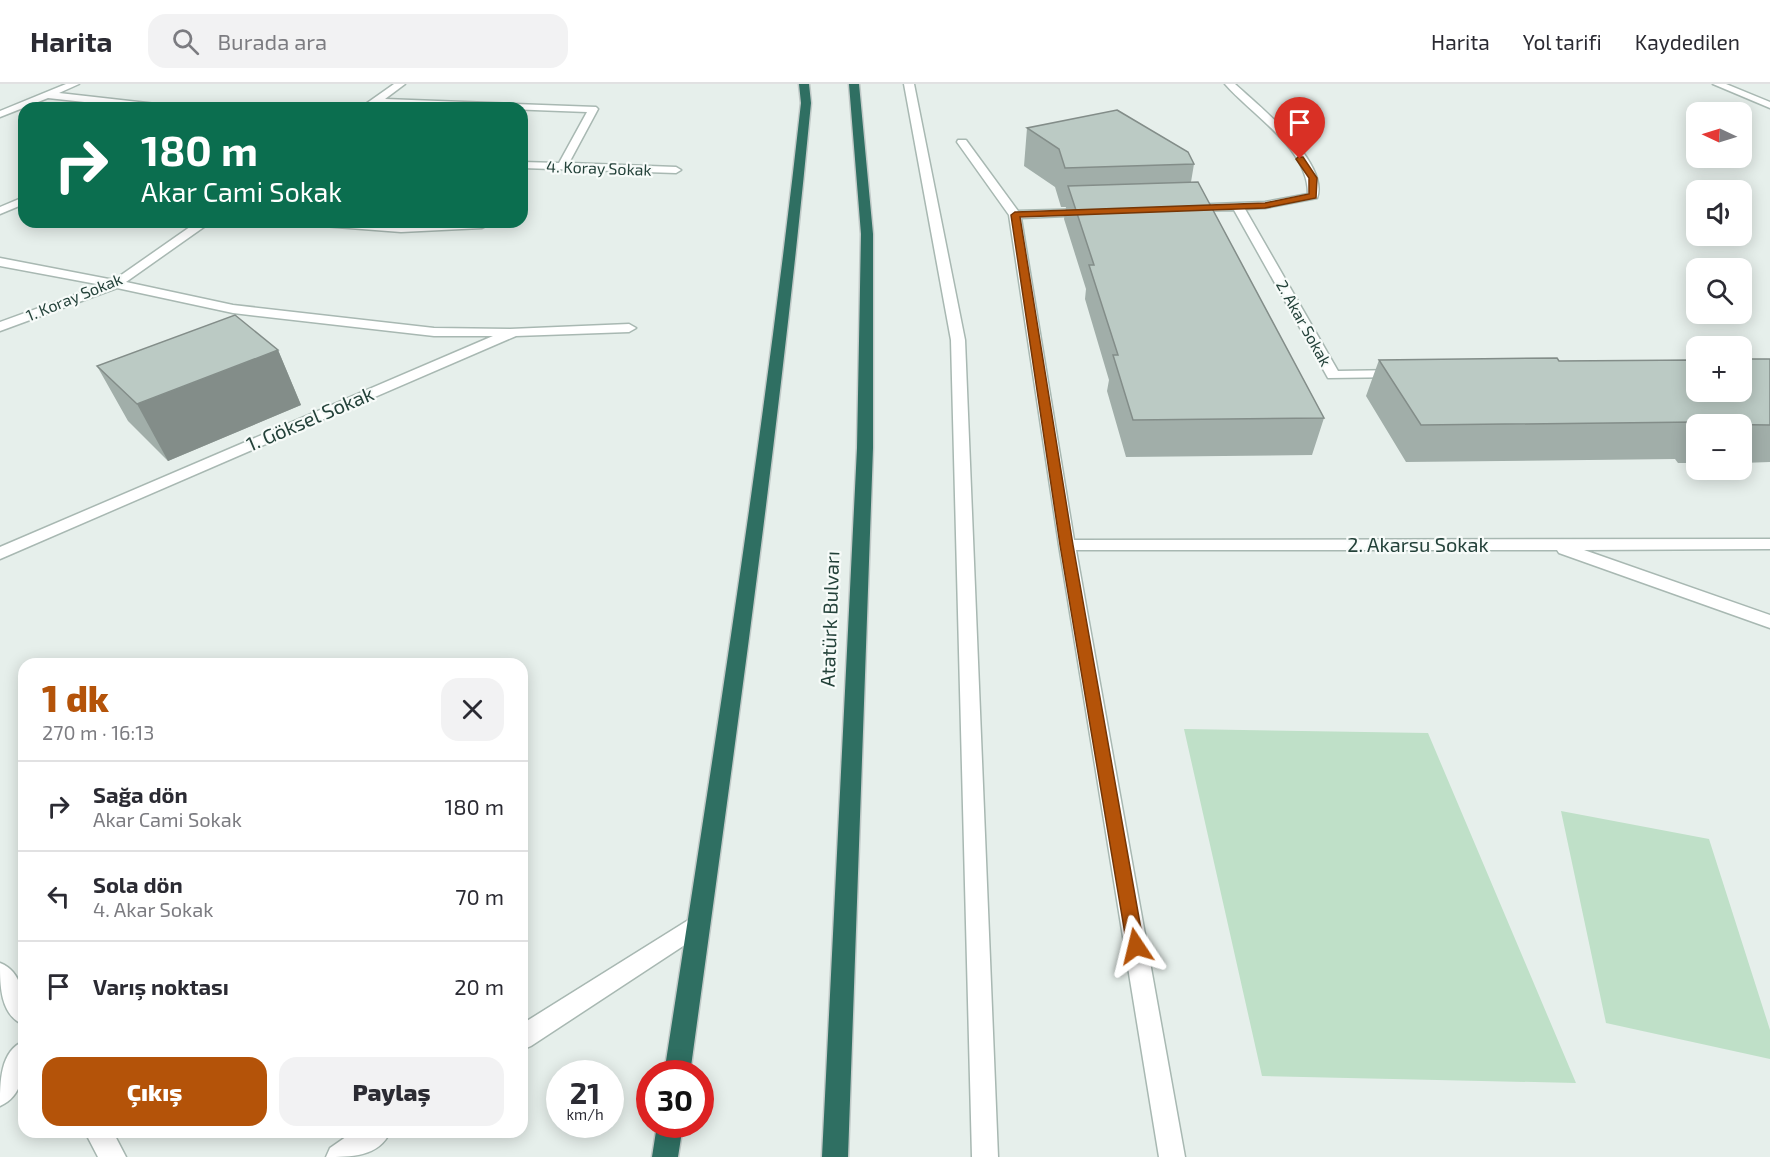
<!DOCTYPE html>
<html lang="tr">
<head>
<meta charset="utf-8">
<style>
	:root { --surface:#fff; --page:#f2f2f3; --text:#2b2b33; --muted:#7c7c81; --line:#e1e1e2; --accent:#b45309 }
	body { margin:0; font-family:"Exo 2",sans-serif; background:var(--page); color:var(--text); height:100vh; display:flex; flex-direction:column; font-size:22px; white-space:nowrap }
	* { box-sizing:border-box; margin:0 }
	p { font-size:20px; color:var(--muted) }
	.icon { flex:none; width:33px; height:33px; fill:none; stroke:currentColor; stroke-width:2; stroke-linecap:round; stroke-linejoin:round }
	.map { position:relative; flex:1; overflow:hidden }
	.panel { position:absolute; left:18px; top:574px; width:510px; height:480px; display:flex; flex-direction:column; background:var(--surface); border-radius:18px; box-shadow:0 3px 15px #0003 }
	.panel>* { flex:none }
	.guide { position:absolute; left:18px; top:18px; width:510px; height:126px; border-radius:18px; box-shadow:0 3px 15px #0003; background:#0b6e4f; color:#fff; overflow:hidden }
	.needle { width:39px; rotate:274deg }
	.controls { position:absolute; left:1686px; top:18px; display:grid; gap:12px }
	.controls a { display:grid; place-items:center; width:66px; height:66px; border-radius:12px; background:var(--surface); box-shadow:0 3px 15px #0003; font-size:30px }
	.speed { position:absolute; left:546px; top:976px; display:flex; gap:12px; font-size:30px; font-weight:700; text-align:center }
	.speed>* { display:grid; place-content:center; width:78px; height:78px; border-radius:50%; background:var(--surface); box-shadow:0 3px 15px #0003; line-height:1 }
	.speed small { font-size:15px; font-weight:400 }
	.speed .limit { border:9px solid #d22; background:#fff; color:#111 }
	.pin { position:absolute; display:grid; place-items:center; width:51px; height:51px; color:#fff; margin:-62px -26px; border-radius:50% 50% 50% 0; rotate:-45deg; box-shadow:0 0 6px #0007 }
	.pin .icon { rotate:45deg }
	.me { position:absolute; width:66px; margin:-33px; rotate:350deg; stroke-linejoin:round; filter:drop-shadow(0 0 4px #0008) }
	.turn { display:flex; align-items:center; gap:21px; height:126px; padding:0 24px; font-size:27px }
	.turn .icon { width:78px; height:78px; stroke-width:2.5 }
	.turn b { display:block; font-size:42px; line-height:51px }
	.round { display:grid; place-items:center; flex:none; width:63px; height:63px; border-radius:18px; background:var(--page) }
	.summary { display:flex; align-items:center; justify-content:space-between; height:102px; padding:0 24px }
	h1 { font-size:36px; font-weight:800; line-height:45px; color:var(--accent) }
	.cta { display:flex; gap:12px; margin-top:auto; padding:12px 24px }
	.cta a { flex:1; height:69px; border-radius:18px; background:var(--accent); color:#fff; font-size:24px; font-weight:800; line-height:69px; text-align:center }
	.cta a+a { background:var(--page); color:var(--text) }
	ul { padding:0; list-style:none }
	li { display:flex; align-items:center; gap:18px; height:90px; padding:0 24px; border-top:2px solid var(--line) }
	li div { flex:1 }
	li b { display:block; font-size:22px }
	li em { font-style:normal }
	header { display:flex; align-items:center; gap:36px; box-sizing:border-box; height:84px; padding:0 30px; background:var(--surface); border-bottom:2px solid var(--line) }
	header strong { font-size:28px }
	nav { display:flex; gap:33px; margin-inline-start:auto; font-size:21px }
	.search { width:420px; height:54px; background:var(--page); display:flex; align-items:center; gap:15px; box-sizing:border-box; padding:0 21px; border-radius:18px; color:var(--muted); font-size:22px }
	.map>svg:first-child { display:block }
	.green { fill:#bfe0c8 }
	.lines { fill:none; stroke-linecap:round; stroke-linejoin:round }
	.minor-casing { stroke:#a8b8b2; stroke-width:3 }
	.highway-casing { stroke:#c2cac8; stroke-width:3 }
	.minor { fill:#fff; fill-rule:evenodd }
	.highway { fill:#2f6f62; fill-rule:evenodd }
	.wall { fill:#a1aea9 }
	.shaded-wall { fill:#838d89 }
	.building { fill:#bbcac4; stroke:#838d89; stroke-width:1.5 }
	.route { fill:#b45309; stroke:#753606; stroke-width:1.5 }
	.labels { text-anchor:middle; stroke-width:4.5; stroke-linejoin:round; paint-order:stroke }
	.far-street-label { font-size:16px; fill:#24423a; stroke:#f7fbf9 }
	.street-label { font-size:20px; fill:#24423a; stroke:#f7fbf9 }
</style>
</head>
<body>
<header>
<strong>Harita</strong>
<div class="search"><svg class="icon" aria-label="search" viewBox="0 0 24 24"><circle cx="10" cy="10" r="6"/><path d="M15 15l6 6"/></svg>Burada ara</div>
<nav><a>Harita</a><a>Yol tarifi</a><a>Kaydedilen</a></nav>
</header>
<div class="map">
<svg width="1770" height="1073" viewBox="0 0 1770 1073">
	<rect width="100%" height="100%" fill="#e6efeb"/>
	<path class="green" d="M 1184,645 L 1428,649 L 1576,999 L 1262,992 Z
		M 1561,727 L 1709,755 L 1770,946 L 1770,975 L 1606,939 Z"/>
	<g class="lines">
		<defs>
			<path id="minor" d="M 66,0 L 79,0 L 59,9 L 165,21 L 170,24 L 139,24 L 48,14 L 0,33 L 0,27 Z
				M 394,0 L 405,0 L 385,15 L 596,23 L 598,25 L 569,79 L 676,83 L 681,86 L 676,89 L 522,84 L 522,78 L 559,79 L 587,28 L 377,20 L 371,24 L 360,24 Z
				M 904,0 L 914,0 L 965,256 L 998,1073 L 972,1073 L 951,256 Z
				M 1225,0 L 1235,0 C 1259,22 1330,79 1317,114 L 1265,124 L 1245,125 L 1338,287 L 1399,286 L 1406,290 L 1404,293 L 1328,294 L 1234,126 L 1188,127 L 1182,124 L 1188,121 L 1265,118 L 1308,110 C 1308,64 1253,32 1225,0 Z
				M 1713,0 L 1726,0 L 1770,18 L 1770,24 Z
				M 958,56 L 966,56 L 1018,127 L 1088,125 L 1094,128 L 1088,131 L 1021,134 L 1074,456 L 1770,455 L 1770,465 L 1584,466 L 1770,531 L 1770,544 L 1559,469 L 1557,466 L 1076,466 L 1185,1073 L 1159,1073 L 1059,461 L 1009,131 L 957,58 Z
				M 24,113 L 24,120 L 0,130 L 0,123 Z
				M 197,138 L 211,138 L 126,198 L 233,221 L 434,244 L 510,245 L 629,240 L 636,244 L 629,248 L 516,252 L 0,475 L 0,463 L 493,252 L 434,252 L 233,229 L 117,204 L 0,247 L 0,238 L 102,201 L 0,182 L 0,174 L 114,196 Z
				M 304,138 L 355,138 L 401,142 L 484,138 L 488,141 L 482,144 L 401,148 L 310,141 Z
				M 698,830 L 706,833 L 710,840 L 706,847 L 531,962 L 522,966 L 522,940 Z
				M 0,879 C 25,889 24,918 24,941 C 0,931 0,901 0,879 Z
				M 24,957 C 24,981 26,1011 0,1022 C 0,998 0,967 24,957 Z
				M 85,1048 L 113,1048 L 126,1073 L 98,1073 Z
				M 353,1048 L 390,1048 C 379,1073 350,1073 326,1073 L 330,1064 Z"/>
			<path id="highway" d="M 799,0 L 809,0 L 811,19 C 780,344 734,667 690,990 L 664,990 C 714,667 765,344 801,19 Z
				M 849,0 L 859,0 L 873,150 L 873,364 L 848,1073 L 822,1073 L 857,364 L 861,150 Z
				M 657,1041 L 683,1041 L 678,1073 L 652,1073 Z"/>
		</defs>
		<use href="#minor" class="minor-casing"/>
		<use href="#highway" class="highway-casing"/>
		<use href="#minor" class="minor"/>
		<use href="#highway" class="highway"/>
	</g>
	<path class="wall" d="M 1027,44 L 1194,80 L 1191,98 L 1324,334 L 1312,371 L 1126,373 L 1107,307 L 1109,296 L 1085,215 L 1086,205 L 1064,135 L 1066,123 L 1061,123 L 1055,103 L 1024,82 Z
		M 278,266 L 301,321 L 168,377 L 128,337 L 97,282 Z
		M 1770,275 L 1770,378 L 1742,379 L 1742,340 L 1696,340 L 1696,379 L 1678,379 L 1675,375 L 1406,378 L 1366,312 L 1379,276 L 1559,277 Z"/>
	<path class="shaded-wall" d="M 278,266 L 301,321 L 168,377 L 137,320 Z"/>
	<path class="building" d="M 1117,26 L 1188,68 L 1194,80 L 1065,84 L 1059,65 L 1027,44 Z
		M 1198,98 L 1324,334 L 1133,336 L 1113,271 L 1118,271 L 1089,181 L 1094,181 L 1068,102 Z
		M 235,231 L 278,266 L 137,320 L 97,282 Z
		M 1557,274 L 1559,277 L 1696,276 L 1696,308 L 1742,308 L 1742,275 L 1770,275 L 1770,341 L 1699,340 L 1697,338 L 1421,341 L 1379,276 Z"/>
	<path class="route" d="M 1298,73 L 1303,73 L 1317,94 L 1316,114 L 1265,124 L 1020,133 L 1073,461 L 1144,862 L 1142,868 L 1136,870 L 1129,868 L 1127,862 L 1060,461 L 1011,131 L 1015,128 L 1265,119 L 1309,110 L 1309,94 L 1296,75 Z"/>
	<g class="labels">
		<g class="far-street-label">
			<text transform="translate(599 84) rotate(2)" y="6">4. Koray Sokak</text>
			<text transform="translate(74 213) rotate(-22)" y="6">1. Koray Sokak</text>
			<text transform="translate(1304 239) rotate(61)" y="6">2. Akar Sokak</text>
		</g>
		<g class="street-label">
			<text transform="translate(310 335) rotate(-23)" y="7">1. Göksel Sokak</text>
			<text x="1418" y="468">2. Akarsu Sokak</text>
			<text transform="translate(830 535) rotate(-88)" y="7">Atatürk Bulvarı</text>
		</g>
	</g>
</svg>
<div class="controls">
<a><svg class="needle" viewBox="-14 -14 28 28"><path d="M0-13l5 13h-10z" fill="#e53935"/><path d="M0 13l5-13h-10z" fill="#7c7c81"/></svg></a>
<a><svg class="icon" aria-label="sound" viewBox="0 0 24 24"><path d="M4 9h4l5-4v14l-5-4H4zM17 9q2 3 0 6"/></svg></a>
<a><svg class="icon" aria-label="search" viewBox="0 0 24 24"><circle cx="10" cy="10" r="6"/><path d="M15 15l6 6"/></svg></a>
<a>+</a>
<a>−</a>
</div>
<div class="speed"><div>21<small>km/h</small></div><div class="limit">30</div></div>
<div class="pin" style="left:1300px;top:75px;background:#d93025"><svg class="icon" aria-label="arrive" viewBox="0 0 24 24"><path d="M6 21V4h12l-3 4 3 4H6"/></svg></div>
<svg class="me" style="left:1136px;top:862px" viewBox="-20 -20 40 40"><path d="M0-17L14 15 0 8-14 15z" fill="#b45309" stroke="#fff" stroke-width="4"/></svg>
<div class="guide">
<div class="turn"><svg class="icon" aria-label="right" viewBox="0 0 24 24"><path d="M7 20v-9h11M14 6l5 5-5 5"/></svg><div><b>180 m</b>Akar Cami Sokak</div></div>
</div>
<section class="panel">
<div class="summary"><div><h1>1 dk</h1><p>270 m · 16:13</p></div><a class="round"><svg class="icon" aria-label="close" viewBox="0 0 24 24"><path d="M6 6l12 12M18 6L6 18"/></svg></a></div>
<ul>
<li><svg class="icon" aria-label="right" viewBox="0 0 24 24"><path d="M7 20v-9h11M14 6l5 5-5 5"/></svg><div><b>Sağa dön</b><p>Akar Cami Sokak</p></div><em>180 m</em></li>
<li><svg class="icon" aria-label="left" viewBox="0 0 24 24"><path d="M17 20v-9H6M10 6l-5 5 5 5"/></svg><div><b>Sola dön</b><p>4. Akar Sokak</p></div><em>70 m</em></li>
<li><svg class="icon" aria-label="arrive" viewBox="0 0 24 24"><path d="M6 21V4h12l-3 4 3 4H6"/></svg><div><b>Varış noktası</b></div><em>20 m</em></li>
</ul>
<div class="cta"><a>Çıkış</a><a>Paylaş</a></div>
</section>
</div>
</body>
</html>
